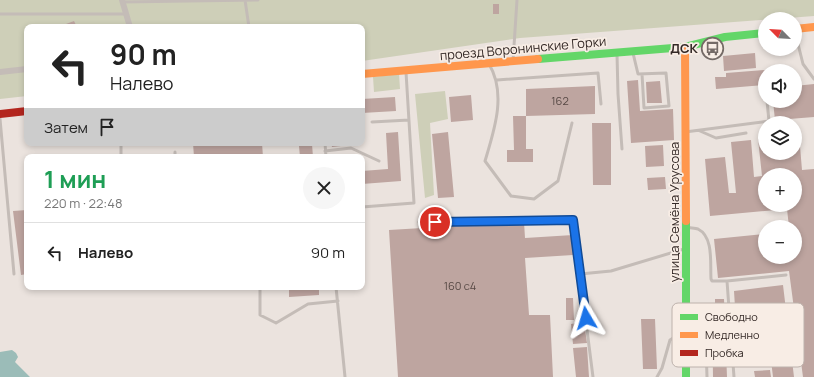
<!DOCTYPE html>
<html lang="ru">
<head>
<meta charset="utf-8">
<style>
	:root { --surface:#fff; --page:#f6f6f6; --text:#222; --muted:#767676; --line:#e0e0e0 }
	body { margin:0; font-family:Manrope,sans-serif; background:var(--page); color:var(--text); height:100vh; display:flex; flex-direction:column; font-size:15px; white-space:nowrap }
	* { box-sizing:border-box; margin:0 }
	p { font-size:13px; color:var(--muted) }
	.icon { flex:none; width:22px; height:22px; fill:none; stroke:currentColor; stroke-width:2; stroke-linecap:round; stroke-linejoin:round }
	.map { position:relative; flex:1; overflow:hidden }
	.panel { position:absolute; left:24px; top:154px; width:341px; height:136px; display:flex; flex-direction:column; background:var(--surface); border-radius:8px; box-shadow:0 2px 6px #0003 }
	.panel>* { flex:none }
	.guide { position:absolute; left:24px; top:24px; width:341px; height:122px; border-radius:8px; box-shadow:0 2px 6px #0003; background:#fff; color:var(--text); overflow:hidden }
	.needle { width:26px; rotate:294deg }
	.buttons { position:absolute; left:758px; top:12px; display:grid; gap:8px }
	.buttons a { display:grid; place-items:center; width:44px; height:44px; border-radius:50%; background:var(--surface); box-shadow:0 2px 6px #0003; font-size:20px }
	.pin { position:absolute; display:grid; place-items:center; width:34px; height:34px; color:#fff; margin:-17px; border:2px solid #fff; border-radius:50%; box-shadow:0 1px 4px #0007 }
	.me { position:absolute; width:44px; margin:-22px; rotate:353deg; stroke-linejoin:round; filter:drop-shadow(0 0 3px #0008) }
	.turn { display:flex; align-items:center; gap:14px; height:84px; padding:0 20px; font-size:18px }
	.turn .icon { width:52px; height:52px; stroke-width:2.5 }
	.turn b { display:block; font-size:28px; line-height:34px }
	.then { display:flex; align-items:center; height:38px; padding:0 20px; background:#0003; gap:8px; font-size:15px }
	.round { display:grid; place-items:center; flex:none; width:42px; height:42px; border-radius:21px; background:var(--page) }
	.summary { display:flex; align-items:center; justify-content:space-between; height:68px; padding:0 20px }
	h1 { font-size:24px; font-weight:700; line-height:30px; color:#1e9e55 }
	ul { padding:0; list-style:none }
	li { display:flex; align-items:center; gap:12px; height:60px; padding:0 20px; border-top:1px solid var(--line) }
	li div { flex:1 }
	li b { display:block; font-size:15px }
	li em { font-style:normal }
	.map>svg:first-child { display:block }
	.green { fill:#cecfb8 }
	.water { fill:#9bbcb8 }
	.building { fill:#bea5a0; fill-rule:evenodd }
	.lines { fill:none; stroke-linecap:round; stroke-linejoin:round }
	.lane { stroke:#c4bcb7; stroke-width:3 }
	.street { stroke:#c4bcb7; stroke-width:6 }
	.fast { stroke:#63d668; stroke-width:8 }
	.slow { stroke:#ff974d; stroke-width:8 }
	.jam { stroke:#b3261e; stroke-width:8 }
	.route-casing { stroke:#114b97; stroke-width:10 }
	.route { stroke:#1a73e8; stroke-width:7 }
	.labels { text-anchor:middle; stroke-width:3.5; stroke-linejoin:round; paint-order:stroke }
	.number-label { font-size:11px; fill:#564844 }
	.street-label { font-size:13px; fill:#342926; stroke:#f8ede5 }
	.poi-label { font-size:13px; font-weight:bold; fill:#342926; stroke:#f8ede5; text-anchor:end }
	.key { fill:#f8ede5; stroke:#bdb2ac; stroke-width:1 }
	.key-label { font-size:11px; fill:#342926 }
</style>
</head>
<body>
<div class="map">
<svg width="814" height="377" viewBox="0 0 814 377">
	<rect width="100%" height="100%" fill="#ebe3de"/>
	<path class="green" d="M 0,0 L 814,0 L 814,16 L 520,38 L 362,61 L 362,27 L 27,27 L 27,96 L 0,99 Z
		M 399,74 L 400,89 L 374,92 L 373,77 Z
		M 445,91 L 448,119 L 430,123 L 434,195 L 425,198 L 415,94 Z"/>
	<path class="water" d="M 12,350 L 16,353 L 18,357 L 15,362 L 30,377 L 0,377 L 0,352 Z"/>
	<path class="building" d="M 493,4 L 499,4 L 499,14 L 493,14 Z
		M 74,21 L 77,27 L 67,27 L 66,24 Z
		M 755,53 L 756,68 L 724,71 L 723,56 Z
		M 765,70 L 765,85 L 716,89 L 715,77 L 726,77 L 726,73 Z
		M 638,80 L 640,111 L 673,109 L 674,140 L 631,143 L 627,81 Z
		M 660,81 L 662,103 L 647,103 L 646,82 Z
		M 814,84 L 814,117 L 789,119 L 789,123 L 781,123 L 781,120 L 775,120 L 773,101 L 795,101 L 795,86 Z
		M 595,86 L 595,114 L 526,116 L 526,149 L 533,149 L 533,162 L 507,162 L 507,150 L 514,150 L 513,116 L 526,116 L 526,89 Z
		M 471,95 L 473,120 L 451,122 L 449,97 Z
		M 395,97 L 396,111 L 362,113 L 362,99 Z
		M 592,123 L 611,123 L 611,185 L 593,185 Z
		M 398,132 L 401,181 L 362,184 L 362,171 L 388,169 L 386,133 Z
		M 448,132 L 454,197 L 438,198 L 432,134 Z
		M 799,134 L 802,170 L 814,169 L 814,377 L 803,377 L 789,271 L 718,278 L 714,239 L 765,234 L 765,257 L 795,257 L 795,227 L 789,227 L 787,209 L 710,216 L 705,159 L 725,157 L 729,193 L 736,193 L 731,142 L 751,140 L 754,177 L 762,176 L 758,139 L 765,138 L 765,153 L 795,153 L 795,135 ZM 765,175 L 795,175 L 795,205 L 765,205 Z
		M 193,143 L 262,143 L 263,157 L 194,157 Z
		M 331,143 L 340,143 L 341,146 L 332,147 Z
		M 312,144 L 313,157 L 300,157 L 299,146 Z
		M 663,145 L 664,166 L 646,167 L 645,146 Z
		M 665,177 L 666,189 L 648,190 L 647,178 Z
		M 27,210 L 27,274 L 21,275 L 13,211 Z
		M 524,222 L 525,238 L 573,235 L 573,255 L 525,258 L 529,315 L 550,315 L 553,377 L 398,377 L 389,230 Z
		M 783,285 L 794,377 L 773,377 L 770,352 L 751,354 L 744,306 L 735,307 L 734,291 Z
		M 289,287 L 319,287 L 319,295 L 289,297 Z
		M 566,298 L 573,298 L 574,320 L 566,320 Z
		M 715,299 L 724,299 L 727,377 L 713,377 L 712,306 L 715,306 Z
		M 641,319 L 655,319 L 657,369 L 643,369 Z
		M 584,322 L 587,343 L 573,344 L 571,324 Z
		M 587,347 L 589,377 L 576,377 L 573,348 Z
		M 770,370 L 771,377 L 755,377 L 754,371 Z"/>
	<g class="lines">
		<path class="lane" d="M 245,0 L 249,27
			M 122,2 L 258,0
			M 0,14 L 126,14
			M 795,32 L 803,64 L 814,79
			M 633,53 L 638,74 L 666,73 L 669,106 L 644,108 L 642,74
			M 617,54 L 618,94 L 622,149
			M 513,61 L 517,0
			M 489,64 C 507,94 494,131 485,161 L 511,196 L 534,199 L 558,181 L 572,123
			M 497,80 L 598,73 L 601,104
			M 0,119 L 14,274
			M 372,122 L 409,120
			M 700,131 L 716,138 L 746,133
			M 685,132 L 769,121 L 767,101
			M 121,143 L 121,157
			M 325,143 L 326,157
			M 325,151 L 351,148 L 379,161
			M 175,152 L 175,157
			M 362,207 L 414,203 L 406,72
			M 419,222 L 573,220 L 593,377
			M 686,227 C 689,228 695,228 698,229 C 714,237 710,264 711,279 L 712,281 L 727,281 L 734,377
			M 580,274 L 611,271 L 684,249
			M 727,281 L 786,275
			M 260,287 L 260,315 L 276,323 L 308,304 L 338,301
			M 336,287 L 345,377
			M 706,345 L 707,377
			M 657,377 L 662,368 L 670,340 L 684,331"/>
		<path class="street" d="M 122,0 L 130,27
			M 0,72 L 27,69"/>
		<path class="fast" d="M 538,59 L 685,47 L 725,37 L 765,33
			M 686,221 L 686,377"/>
		<path class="slow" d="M 795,29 L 814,27
			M 685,47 L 686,221
			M 362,74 L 538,59"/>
		<path class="jam" d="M 0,114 L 27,111"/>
	</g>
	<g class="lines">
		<defs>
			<path id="route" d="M 435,222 L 573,220 L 586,318"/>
		</defs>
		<use href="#route" class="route-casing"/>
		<use href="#route" class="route"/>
	</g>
	<defs>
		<symbol id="bus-ring" viewBox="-11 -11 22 22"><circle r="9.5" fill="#f8ede5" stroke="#746a66" stroke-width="1.5"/><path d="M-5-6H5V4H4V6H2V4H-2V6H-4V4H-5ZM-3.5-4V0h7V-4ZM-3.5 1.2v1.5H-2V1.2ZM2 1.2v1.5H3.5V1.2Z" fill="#746a66"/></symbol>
	</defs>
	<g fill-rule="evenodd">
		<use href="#bus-ring" x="700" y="36" width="25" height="25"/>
	</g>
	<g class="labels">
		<g class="number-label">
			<text x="560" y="105">162</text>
			<text x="460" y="290">160 с4</text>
		</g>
		<g class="street-label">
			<text transform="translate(523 48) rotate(-5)" y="5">проезд Воронинские Горки</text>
			<text transform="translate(674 212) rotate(-90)" y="5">улица Семёна Урусова</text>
		</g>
		<g class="poi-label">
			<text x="698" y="53">ДСК</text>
		</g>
	</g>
	<rect x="672" y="303" width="132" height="64" rx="6" class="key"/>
	<rect x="680" y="314" width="18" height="6" fill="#63d668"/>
	<rect x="680" y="332" width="18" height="6" fill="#ff974d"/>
	<rect x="680" y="350" width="18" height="6" fill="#b3261e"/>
	<g class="key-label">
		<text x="705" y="321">Свободно</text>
		<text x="705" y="339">Медленно</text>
		<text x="705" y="357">Пробка</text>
	</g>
</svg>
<div class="buttons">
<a><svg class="needle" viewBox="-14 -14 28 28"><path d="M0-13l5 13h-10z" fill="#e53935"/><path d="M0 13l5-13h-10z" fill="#767676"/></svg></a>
<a><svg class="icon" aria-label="sound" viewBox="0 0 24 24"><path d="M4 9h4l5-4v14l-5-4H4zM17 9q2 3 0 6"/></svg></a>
<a><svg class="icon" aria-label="layers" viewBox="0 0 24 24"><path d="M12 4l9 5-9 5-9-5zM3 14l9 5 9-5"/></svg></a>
<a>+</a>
<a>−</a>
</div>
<div class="pin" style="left:435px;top:222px;background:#d93025"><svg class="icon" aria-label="arrive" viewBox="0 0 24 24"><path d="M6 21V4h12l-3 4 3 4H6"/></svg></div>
<svg class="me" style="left:586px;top:318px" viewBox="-20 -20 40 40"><path d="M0-17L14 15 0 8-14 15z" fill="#1a73e8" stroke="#fff" stroke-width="4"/></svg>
<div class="guide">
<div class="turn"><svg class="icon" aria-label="left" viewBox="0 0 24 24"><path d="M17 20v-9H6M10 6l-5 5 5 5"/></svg><div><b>90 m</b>Налево</div></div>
<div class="then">Затем<svg class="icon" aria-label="arrive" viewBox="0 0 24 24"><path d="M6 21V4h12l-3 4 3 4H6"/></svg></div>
</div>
<section class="panel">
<div class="summary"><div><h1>1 мин</h1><p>220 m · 22:48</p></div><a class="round"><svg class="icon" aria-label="close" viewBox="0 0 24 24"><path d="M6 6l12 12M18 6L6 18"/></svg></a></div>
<ul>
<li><svg class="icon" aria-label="left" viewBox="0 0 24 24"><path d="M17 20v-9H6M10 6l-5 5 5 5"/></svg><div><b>Налево</b></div><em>90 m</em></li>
</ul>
</section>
</div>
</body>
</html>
